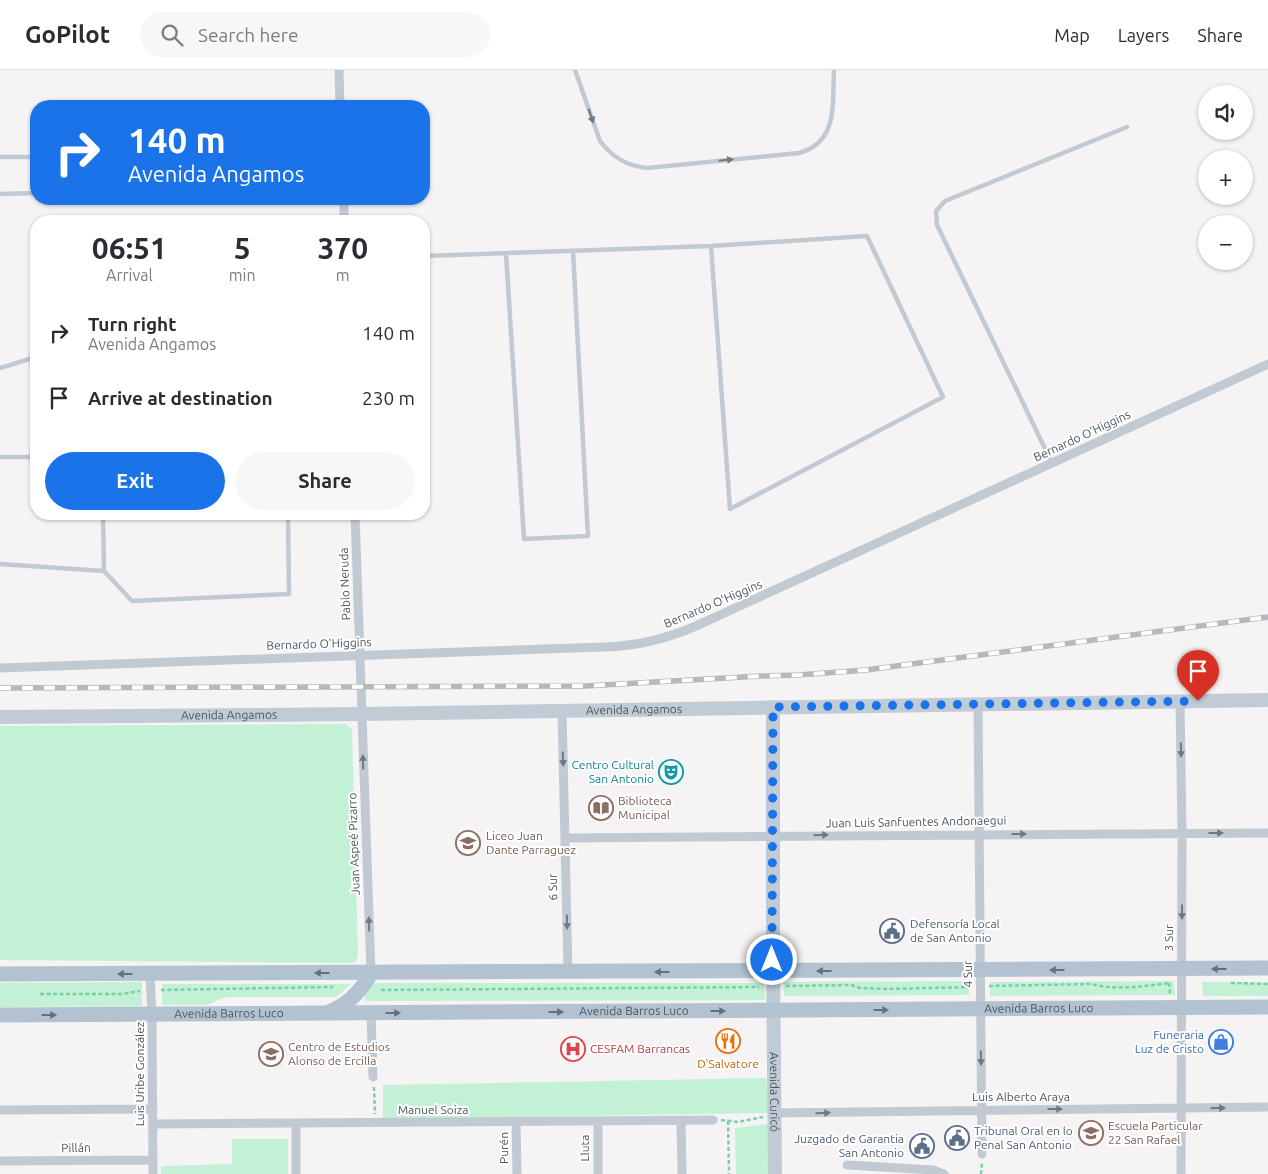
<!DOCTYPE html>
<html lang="en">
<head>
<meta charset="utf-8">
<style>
	:root { --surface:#fff; --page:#f7f7f7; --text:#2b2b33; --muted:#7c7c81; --line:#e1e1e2; --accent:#1a73e8 }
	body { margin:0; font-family:Ubuntu,sans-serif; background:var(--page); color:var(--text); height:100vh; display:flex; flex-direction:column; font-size:19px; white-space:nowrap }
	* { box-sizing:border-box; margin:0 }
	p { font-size:16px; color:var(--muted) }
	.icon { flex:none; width:28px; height:28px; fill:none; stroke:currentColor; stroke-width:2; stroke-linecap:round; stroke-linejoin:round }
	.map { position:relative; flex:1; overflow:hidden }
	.panel { position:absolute; left:30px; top:145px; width:400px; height:305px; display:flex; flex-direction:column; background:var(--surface); border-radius:20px; box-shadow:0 1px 4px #0004 }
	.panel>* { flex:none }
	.banner { position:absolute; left:30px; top:30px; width:400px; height:105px; border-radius:20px; box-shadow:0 1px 4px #0004; background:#1a73e8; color:#fff; overflow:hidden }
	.controls { position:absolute; left:1198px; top:15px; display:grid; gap:10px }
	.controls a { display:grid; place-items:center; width:55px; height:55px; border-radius:50%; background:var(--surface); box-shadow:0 1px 4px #0004; font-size:25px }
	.pin { position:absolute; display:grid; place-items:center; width:42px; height:42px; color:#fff; margin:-51px -21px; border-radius:50% 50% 50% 0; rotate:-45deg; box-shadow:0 0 5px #0007 }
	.pin .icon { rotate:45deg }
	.me { position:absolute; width:55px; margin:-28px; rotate:0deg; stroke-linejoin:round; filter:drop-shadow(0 0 4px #0008) }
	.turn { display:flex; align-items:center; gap:18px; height:105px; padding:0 15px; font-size:22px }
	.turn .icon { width:65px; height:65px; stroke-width:2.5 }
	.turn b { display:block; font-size:35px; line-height:42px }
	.eta { display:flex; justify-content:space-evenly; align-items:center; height:85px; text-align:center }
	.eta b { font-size:30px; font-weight:700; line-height:35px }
	.cta { display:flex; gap:10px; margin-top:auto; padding:10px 15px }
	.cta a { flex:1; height:58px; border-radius:30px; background:var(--accent); color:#fff; font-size:20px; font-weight:700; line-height:58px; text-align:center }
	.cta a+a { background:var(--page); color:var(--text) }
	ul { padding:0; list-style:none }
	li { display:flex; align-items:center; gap:15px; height:65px; padding:0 15px }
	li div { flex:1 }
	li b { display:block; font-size:19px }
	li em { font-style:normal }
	header { display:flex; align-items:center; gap:30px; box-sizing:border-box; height:70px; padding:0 25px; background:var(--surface); border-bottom:1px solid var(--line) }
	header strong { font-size:24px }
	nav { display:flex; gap:28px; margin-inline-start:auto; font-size:18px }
	.search { width:350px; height:45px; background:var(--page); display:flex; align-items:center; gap:12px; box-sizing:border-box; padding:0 18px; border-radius:28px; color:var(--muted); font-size:19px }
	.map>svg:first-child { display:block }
	.green { fill:#c3f1d5 }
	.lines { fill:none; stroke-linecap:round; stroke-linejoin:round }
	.path { stroke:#7ad0a6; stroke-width:2.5; stroke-dasharray:4 2.5; stroke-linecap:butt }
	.lane { stroke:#c1cad2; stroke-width:4.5 }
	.street { stroke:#c1cad2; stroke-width:9 }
	.secondary { stroke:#c1cbd6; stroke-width:14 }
	.primary { stroke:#b3c2d1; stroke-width:15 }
	.rail-casing { stroke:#b5b8bd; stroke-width:5.5 }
	.rail { stroke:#fff; stroke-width:4; stroke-dasharray:11; stroke-linecap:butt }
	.oneway { fill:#6e7983 }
	.oneway2 { fill:#64717d }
	.route { stroke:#1a73e8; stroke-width:9; stroke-dasharray:0 16.2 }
	.labels { text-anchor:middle; stroke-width:4; stroke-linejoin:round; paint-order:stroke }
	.street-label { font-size:12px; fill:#4a5661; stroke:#fff }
	.culture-label { font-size:12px; fill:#0d838f; stroke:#fff; text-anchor:end }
	.education-label { font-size:12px; fill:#785e54; stroke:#fff; text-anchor:start }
	.service-label { font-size:12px; fill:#4e5e75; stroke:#fff; text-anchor:start }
	.shop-label { font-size:12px; fill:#366cbe; stroke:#fff; text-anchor:end }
	.health-label { font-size:12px; fill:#be3a42; stroke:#fff; text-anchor:start }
	.food-label { font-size:12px; fill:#c56008; stroke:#fff }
</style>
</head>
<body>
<header>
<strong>GoPilot</strong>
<div class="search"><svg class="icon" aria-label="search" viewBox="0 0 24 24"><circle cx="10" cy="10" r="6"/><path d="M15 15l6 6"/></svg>Search here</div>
<nav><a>Map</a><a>Layers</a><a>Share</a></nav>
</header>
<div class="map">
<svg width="1268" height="1104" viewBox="0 0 1268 1104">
	<rect width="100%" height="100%" fill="#f5f3f3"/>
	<path class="green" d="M 346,654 L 352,659 L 358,885 L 356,891 L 352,893 L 0,890 L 0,656 Z
		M 968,911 L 969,925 L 784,926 L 784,912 Z
		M 1174,911 L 1175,925 L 990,926 L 990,912 Z
		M 142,912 L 142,936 L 0,937 L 0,913 Z
		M 1202,912 L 1268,912 L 1268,926 L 1203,926 Z
		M 365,913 L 764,913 L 765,930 L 365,931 Z
		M 162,914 L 351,914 L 336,927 L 225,927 L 207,935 L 162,935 Z
		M 766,1008 L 769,1043 L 383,1049 L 383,1015 Z
		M 769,1054 L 770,1104 L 736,1104 L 735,1058 Z
		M 232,1069 L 288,1069 L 288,1104 L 161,1104 L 161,1096 L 232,1094 Z"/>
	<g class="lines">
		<path class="path" d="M 1169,913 L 1170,924
			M 1231,913 L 1268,914
			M 786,916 L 851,915 L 860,918 L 888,919 L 971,917
			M 989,916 L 1091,914 C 1117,921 1144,916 1170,913
			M 161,920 L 333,917
			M 381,920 L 759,917
			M 40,924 L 122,924 L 140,921
			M 374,1017 L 375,1044
			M 721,1050 L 738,1052 L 763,1047
			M 728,1051 L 729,1104
			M 981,1104 L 982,1093"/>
		<path class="lane" d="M 575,0 L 600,71 C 612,87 626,96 647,98 L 799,83 C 839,72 832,33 834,0
			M 0,87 L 36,87
			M 0,124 L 36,123
			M 506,183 L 524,469 L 588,466 L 573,181
			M 424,186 L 711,176 L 867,166 L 943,327 L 730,439 L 711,176
			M 0,298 L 36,287
			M 0,387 L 36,387
			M 1052,393 L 937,155 L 936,141 L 945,131 L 1127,57
			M 103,444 L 104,501 L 132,531 L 289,524 L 288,444
			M 0,494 L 104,501"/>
		<path class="street" d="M 339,0 L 340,36
			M 344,129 L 344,151
			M 355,444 L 371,903
			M 0,598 L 605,577 C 637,576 666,569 696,556 L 1268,294
			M 1180,631 L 1182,763 L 1181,1104
			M 978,634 L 982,1084
			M 562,641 L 568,902
			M 565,768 L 1268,763
			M 150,904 L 152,945 L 153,1104
			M 371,943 L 373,1007
			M 0,1040 L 153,1039
			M 774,1043 L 1268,1037
			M 681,1050 L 682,1104
			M 516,1051 L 517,1104
			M 598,1051 L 598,1104
			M 296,1053 L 296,1104
			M 153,1054 L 713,1050
			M 0,1091 L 153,1090
			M 847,1095 L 933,1100 L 944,1104"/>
		<g class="secondary">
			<path id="s1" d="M 773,637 L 773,890 L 775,1104"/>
			<path id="s2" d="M 0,647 L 362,644 L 1268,630"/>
		</g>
		<g class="primary">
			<path d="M 0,904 L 1268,898"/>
			<path d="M 329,942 C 348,935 361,921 371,903"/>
			<path id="s3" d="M 0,945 L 1268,937"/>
		</g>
		<defs>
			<path id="rail" d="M 0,618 L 585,616 L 761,606 L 798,605 L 866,600 L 1268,547"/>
		</defs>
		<use href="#rail" class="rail-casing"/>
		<use href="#rail" class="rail"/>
	</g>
	<defs><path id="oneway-solid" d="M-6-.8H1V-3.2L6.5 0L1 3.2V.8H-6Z" transform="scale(1.25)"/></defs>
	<g class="oneway">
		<use href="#oneway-solid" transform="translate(591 46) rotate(71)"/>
		<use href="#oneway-solid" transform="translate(726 90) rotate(-6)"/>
		<use href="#oneway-solid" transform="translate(1181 680) rotate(89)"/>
		<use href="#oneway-solid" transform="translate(563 689) rotate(88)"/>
		<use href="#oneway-solid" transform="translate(363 692) rotate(-92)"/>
		<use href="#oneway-solid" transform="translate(1216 763)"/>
		<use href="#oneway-solid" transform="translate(1019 764)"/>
		<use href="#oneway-solid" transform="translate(821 765) rotate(-1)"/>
		<use href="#oneway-solid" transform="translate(1182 842) rotate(90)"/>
		<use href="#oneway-solid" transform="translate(567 852) rotate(89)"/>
		<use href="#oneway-solid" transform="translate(369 854) rotate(-92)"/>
		<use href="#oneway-solid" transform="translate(981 988) rotate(89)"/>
		<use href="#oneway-solid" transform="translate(1218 1038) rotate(-1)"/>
		<use href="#oneway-solid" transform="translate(1055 1039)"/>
		<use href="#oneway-solid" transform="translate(823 1043) rotate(-1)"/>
	</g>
	<g class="oneway2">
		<use href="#oneway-solid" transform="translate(1219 899) rotate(180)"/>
		<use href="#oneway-solid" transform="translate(1057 900) rotate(180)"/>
		<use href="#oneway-solid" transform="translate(824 901) rotate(180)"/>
		<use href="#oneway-solid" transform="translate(662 902) rotate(180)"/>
		<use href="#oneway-solid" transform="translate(322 903) rotate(180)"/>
		<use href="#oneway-solid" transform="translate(125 904) rotate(-180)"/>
		<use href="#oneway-solid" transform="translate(881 940)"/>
		<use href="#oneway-solid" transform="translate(718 941)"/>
		<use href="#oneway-solid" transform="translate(556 942)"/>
		<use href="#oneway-solid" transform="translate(393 943)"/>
		<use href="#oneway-solid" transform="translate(49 945)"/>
	</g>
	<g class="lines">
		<path class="route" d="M 772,890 L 773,637 L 1198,631"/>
	</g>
	<defs>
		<symbol id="theatre-ring" viewBox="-11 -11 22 22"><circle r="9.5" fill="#fff" stroke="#0f9aa8" stroke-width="1.5"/><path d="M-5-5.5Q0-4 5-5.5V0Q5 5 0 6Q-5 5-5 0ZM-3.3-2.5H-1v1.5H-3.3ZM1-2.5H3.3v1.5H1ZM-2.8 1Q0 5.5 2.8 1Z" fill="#0f9aa8"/></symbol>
		<symbol id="library-ring" viewBox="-11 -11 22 22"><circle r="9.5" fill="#fff" stroke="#8d6e63" stroke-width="1.5"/><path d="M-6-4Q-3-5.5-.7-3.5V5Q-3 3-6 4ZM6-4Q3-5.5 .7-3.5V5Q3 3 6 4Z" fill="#8d6e63"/></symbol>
		<symbol id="school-ring" viewBox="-11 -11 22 22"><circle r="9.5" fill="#fff" stroke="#8d6e63" stroke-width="1.5"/><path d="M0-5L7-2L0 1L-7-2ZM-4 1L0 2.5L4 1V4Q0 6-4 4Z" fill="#8d6e63"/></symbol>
		<symbol id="civic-ring" viewBox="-11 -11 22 22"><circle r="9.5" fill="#fff" stroke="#5c6f8a" stroke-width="1.5"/><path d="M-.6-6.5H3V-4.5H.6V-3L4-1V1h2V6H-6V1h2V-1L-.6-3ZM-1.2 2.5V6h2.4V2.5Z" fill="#5c6f8a"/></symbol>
		<symbol id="restaurant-ring" viewBox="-11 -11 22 22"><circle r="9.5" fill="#fff" stroke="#e8710a" stroke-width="1.5"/><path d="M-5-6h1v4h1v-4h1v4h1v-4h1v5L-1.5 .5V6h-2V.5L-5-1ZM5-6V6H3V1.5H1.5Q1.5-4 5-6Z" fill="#e8710a"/></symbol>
		<symbol id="shop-ring" viewBox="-11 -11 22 22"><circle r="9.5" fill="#fff" stroke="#3f7fe0" stroke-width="1.5"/><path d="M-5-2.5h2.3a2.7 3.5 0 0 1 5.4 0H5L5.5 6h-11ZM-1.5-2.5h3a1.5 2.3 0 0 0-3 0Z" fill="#3f7fe0"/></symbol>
		<symbol id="hospital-ring" viewBox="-11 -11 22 22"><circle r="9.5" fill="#fff" stroke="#e0444e" stroke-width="1.5"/><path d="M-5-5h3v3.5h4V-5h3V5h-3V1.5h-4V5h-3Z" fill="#e0444e"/></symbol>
	</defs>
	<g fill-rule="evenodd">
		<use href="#theatre-ring" x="657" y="688" width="28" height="28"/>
		<use href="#library-ring" x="587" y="724" width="28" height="28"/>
		<use href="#school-ring" x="454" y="759" width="28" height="28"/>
		<use href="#civic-ring" x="878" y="847" width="28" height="28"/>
		<use href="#restaurant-ring" x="714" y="957" width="28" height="28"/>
		<use href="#shop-ring" x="1207" y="958" width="28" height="28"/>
		<use href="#hospital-ring" x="559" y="965" width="28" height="28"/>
		<use href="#school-ring" x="257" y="970" width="28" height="28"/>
		<use href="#school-ring" x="1077" y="1049" width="28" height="28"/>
		<use href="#civic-ring" x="943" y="1054" width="28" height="28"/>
		<use href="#civic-ring" x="908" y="1062" width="28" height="28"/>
	</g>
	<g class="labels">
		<g class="street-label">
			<text transform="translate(1082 366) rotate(-25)" y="4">Bernardo O'Higgins</text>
			<text transform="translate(345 514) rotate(-92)" y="4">Pablo Neruda</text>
			<text transform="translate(713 534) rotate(-23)" y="4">Bernardo O'Higgins</text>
			<text transform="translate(319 574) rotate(-2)" y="4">Bernardo O'Higgins</text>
			<text dy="4" stroke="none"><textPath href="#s2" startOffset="634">Avenida Angamos</textPath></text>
			<text dy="4" stroke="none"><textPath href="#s2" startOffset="229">Avenida Angamos</textPath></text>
			<text transform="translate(916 752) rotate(-1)" y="4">Juan Luis Sanfuentes Andonaegui</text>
			<text transform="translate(354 774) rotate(-92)" y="4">Juan Aspeé Pizarro</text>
			<text transform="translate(553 817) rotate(-91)" y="4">6 Sur</text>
			<text transform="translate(1169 868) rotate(-90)" y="4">3 Sur</text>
			<text transform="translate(968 904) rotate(-91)" y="4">4 Sur</text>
			<text dy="4" stroke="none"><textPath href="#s3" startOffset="1039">Avenida Barros Luco</textPath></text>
			<text dy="4" stroke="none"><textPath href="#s3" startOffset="634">Avenida Barros Luco</textPath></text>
			<text dy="4" stroke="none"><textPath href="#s3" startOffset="229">Avenida Barros Luco</textPath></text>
			<text transform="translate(140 1004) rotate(-90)" y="4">Luis Uribe González</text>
			<text dy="4" stroke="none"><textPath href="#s1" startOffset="385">Avenida Curicó</textPath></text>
			<text x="1021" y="1031">Luis Alberto Araya</text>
			<text x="433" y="1044">Manuel Soiza</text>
			<text transform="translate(76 1078) rotate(-1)" y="4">Pillán</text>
			<text transform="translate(504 1078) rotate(-90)" y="4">Purén</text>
			<text transform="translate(585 1078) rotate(-90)" y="4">Lluta</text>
		</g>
		<g class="culture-label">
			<text x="654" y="699">Centro Cultural<tspan x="654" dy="14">San Antonio</tspan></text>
		</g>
		<g class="education-label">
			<text x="618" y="735">Biblioteca<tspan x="618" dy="14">Municipal</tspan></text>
			<text x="486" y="770">Liceo Juan<tspan x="486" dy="14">Dante Parraguez</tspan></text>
			<text x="288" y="981">Centro de Estudios<tspan x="288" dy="14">Alonso de Ercilla</tspan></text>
			<text x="1108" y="1060">Escuela Particular<tspan x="1108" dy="14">22 San Rafael</tspan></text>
		</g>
		<g class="service-label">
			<text x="910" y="858">Defensoría Local<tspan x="910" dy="14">de San Antonio</tspan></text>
			<text x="974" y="1065">Tribunal Oral en lo<tspan x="974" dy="14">Penal San Antonio</tspan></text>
			<text x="904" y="1073" text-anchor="end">Juzgado de Garantia<tspan x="904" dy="14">San Antonio</tspan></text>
		</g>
		<g class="shop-label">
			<text x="1204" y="969">Funeraria<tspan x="1204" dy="14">Luz de Cristo</tspan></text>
		</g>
		<g class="health-label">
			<text x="590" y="983">CESFAM Barrancas</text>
		</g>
		<g class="food-label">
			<text x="728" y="998">D'Salvatore</text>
		</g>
	</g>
</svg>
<div class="controls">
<a><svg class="icon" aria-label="sound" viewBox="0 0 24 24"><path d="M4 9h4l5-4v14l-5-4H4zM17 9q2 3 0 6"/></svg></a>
<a>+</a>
<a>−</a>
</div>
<div class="pin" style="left:1198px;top:631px;background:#d93025"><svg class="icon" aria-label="arrive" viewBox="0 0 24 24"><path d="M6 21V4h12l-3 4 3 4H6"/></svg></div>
<svg class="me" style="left:772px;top:890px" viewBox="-20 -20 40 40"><circle r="17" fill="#1a73e8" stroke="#fff" stroke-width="3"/><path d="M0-11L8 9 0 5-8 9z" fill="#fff"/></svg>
<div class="banner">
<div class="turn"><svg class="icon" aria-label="right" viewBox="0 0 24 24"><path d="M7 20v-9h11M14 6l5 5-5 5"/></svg><div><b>140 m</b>Avenida Angamos</div></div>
</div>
<section class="panel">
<div class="eta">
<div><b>06:51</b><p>Arrival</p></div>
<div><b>5</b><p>min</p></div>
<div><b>370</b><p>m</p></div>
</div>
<ul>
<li><svg class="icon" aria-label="right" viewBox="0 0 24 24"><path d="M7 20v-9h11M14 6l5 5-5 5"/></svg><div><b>Turn right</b><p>Avenida Angamos</p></div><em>140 m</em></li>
<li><svg class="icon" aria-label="arrive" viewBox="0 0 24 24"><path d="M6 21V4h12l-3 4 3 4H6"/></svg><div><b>Arrive at destination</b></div><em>230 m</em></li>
</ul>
<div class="cta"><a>Exit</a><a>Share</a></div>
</section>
</div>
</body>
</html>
